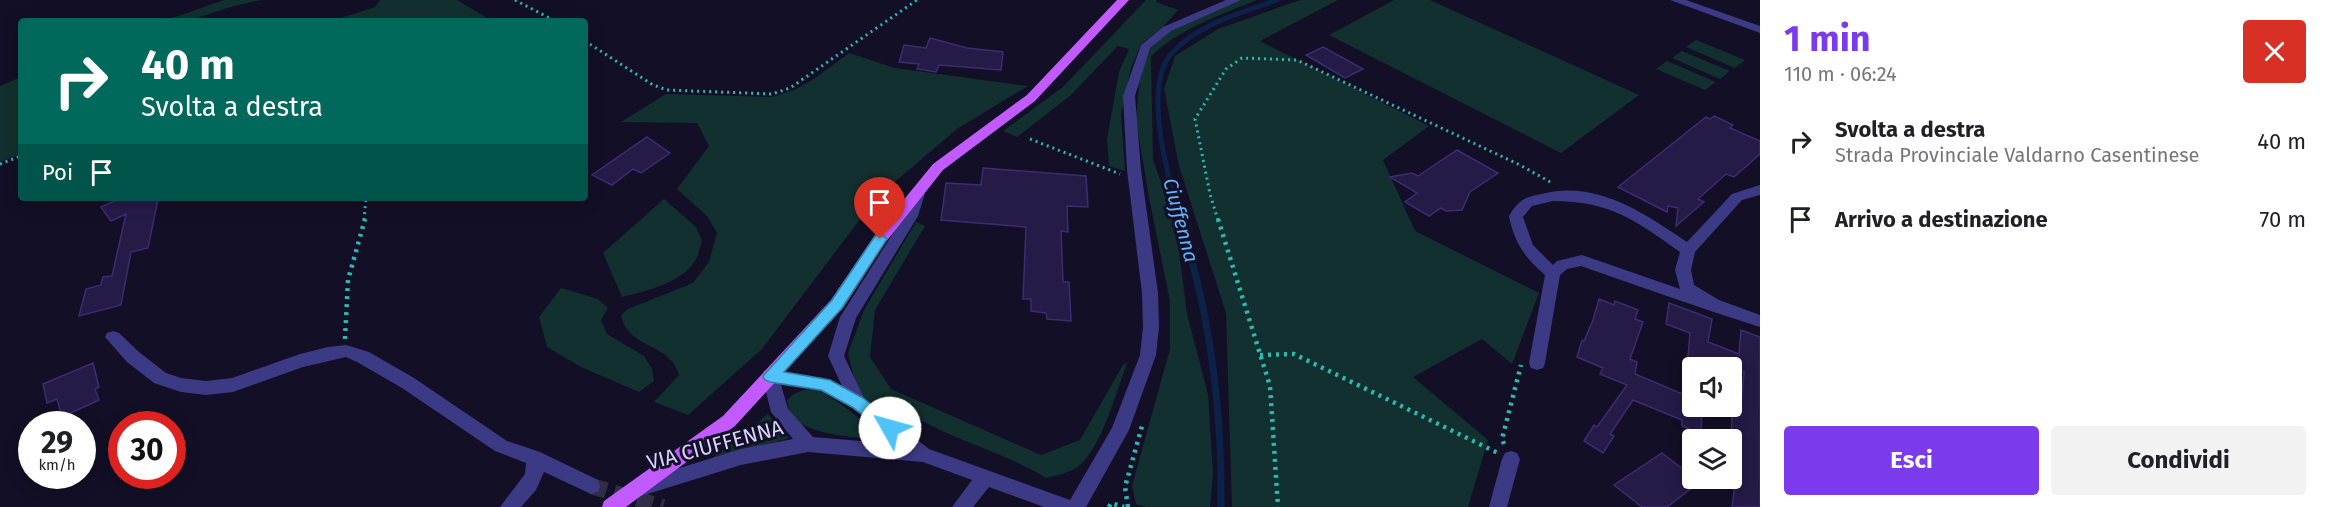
<!DOCTYPE html>
<html lang="it">
<head>
<meta charset="utf-8">
<style>
	:root { --surface:#fff; --page:#f2f2f2; --text:#202124; --muted:#757577; --accent:#7c3aed }
	body { margin:0; font-family:"Fira Sans",sans-serif; background:var(--page); color:var(--text); height:100vh; display:flex; flex-direction:column; font-size:22px; white-space:nowrap }
	* { box-sizing:border-box; margin:0 }
	p { font-size:20px; color:var(--muted) }
	.icon { flex:none; width:33px; height:33px; fill:none; stroke:currentColor; stroke-width:2; stroke-linecap:round; stroke-linejoin:round }
	.map { position:relative; flex:1; overflow:hidden }
	.details { display:flex; flex-direction:column; background:var(--surface); width:570px }
	.details>* { flex:none }
	.guide { position:absolute; left:18px; top:18px; width:570px; height:183px; border-radius:6px; box-shadow:0 3px 15px #0003; background:#00695c; color:#fff; overflow:hidden }
	.buttons { position:absolute; left:1682px; top:357px; display:grid; gap:12px }
	.buttons a { display:grid; place-items:center; width:60px; height:60px; border-radius:6px; background:var(--surface); box-shadow:0 3px 15px #0003; font-size:30px }
	.speed { position:absolute; left:18px; top:411px; display:flex; gap:12px; font-size:30px; font-weight:700; text-align:center }
	.speed>* { display:grid; place-content:center; width:78px; height:78px; border-radius:50%; background:var(--surface); box-shadow:0 3px 15px #0003; line-height:1 }
	.speed small { font-size:15px; font-weight:400 }
	.speed .limit { border:9px solid #d22; background:#fff; color:#111 }
	.pin { position:absolute; display:grid; place-items:center; width:51px; height:51px; color:#fff; margin:-62px -26px; border-radius:50% 50% 50% 0; rotate:-45deg; box-shadow:0 0 6px #0007 }
	.pin .icon { rotate:45deg }
	.me { position:absolute; width:66px; margin:-33px; rotate:308deg; stroke-linejoin:round; filter:drop-shadow(0 0 4px #0008) }
	.turn { display:flex; align-items:center; gap:21px; height:126px; padding:0 24px; font-size:27px }
	.turn .icon { width:78px; height:78px; stroke-width:2.5 }
	.turn b { display:block; font-size:42px; line-height:51px }
	.then { display:flex; align-items:center; height:57px; padding:0 24px; background:#0003; gap:12px; font-size:22px }
	.round { display:grid; place-items:center; flex:none; width:63px; height:63px; border-radius:6px; background:var(--page) }
	.overview { display:flex; align-items:center; justify-content:space-between; height:102px; padding:0 24px }
	h1 { font-size:36px; font-weight:700; line-height:45px; color:var(--accent) }
	.action { display:flex; gap:12px; margin-top:auto; padding:12px 24px }
	.action a { flex:1; height:69px; border-radius:6px; background:var(--accent); color:#fff; font-size:24px; font-weight:700; line-height:69px; text-align:center }
	.action a+a { background:var(--page); color:var(--text) }
	ul { padding:0; list-style:none }
	li { display:flex; align-items:center; gap:18px; height:78px; padding:0 24px }
	li div { flex:1 }
	li b { display:block; font-size:22px }
	li em { font-style:normal }
	main { display:flex; flex:1; min-height:0 }
	.map>svg:first-child { display:block }
	.green { fill:#12302f }
	.lines { fill:none; stroke-linecap:round; stroke-linejoin:round }
	.stream-far1 { stroke:#0c2248; stroke-width:5 }
	.stream { stroke:#0c2248; stroke-width:7 }
	.building { fill:#241b47; stroke:#3b2d73; stroke-width:1.5 }
	.minor-tunnel { stroke:#312d47; stroke-width:16; stroke-dasharray:16 8; stroke-linecap:butt }
	.path-far1 { stroke:#2fb8b0; stroke-width:3; stroke-dasharray:2 4; stroke-linecap:butt }
	.path { stroke:#2fb8b0; stroke-width:4.5; stroke-dasharray:3 5; stroke-linecap:butt }
	.minor { fill:#3d3a85; fill-rule:evenodd }
	.major { fill:#c25bff; fill-rule:evenodd }
	.route { fill:#4fc3f7; stroke:#337fa1; stroke-width:1.5 }
	.labels { text-anchor:middle; stroke-width:6; stroke-linejoin:round; paint-order:stroke }
	.water-label { font-size:20px; font-style:italic; fill:#62b6ff; stroke:#130f26 }
	.near-street-label { font-size:21px; fill:#d9d4ff; stroke:#130f26 }
</style>
</head>
<body>
<main>
<div class="map">
<svg width="1760" height="507" viewBox="0 0 1760 507">
	<rect width="100%" height="100%" fill="#130f26"/>
	<path class="green" d="M 224,0 L 261,0 L 234,6 L 187,21 L 164,21 Z
		M 380,0 L 457,0 L 492,21 L 350,21 L 338,19 L 375,7 Z
		M 1146,0 L 1157,0 L 1156,2 L 1178,10 L 1164,26 L 1141,44 L 1131,68 L 1121,114 L 1125,171 L 1109,166 L 1107,139 L 1119,72 L 1129,49 L 1118,46 L 1070,96 L 1017,137 L 1003,131 L 1063,87 Z
		M 1241,0 L 1257,0 C 1220,15 1181,28 1151,56 L 1153,160 L 1175,221 L 1187,314 L 1208,394 L 1213,473 L 1210,507 L 1145,507 L 1136,504 L 1132,486 L 1170,349 L 1170,301 L 1149,197 L 1136,120 L 1140,77 L 1149,49 L 1170,30 Z
		M 1300,0 L 1338,0 L 1260,41 L 1429,126 L 1383,160 L 1415,231 L 1539,293 L 1512,364 L 1482,339 L 1413,377 L 1488,440 L 1468,507 L 1232,507 L 1226,313 L 1179,166 L 1164,89 L 1175,56 L 1218,29 Z
		M 1394,0 L 1430,0 L 1639,95 L 1561,153 L 1329,35 Z
		M 1696,40 L 1745,60 L 1735,68 L 1686,47 Z
		M 1682,51 L 1730,71 L 1720,79 L 1672,58 Z
		M 849,53 L 895,68 L 1028,86 L 957,129 L 876,198 L 762,349 L 688,415 L 654,402 L 679,375 C 669,341 628,350 621,315 L 628,309 L 693,283 L 709,262 L 717,233 L 707,216 L 677,189 L 709,146 L 697,123 L 621,122 L 666,94 L 772,97 L 794,90 L 814,79 Z
		M 1667,61 L 1716,82 L 1705,90 L 1656,69 Z
		M 21,77 L 21,154 L 0,162 L 0,86 Z
		M 664,199 L 696,227 L 702,241 C 700,246 699,254 696,259 C 683,283 646,291 622,297 L 603,253 Z
		M 916,222 L 925,226 L 875,310 L 870,357 L 891,389 L 1041,455 L 1080,440 L 1123,365 L 1127,363 C 1117,390 1102,446 1080,465 C 1070,473 1058,475 1046,478 C 1015,459 981,448 949,434 C 918,420 901,407 867,402 L 856,386 L 848,353 L 864,310 Z
		M 561,288 L 598,299 L 608,308 L 601,320 L 607,334 L 644,356 L 652,369 L 654,381 L 639,392 L 581,367 L 547,347 L 539,317 Z
		M 817,389 C 844,403 864,426 893,439 L 890,442 C 864,437 807,437 791,415 C 789,412 788,405 787,401 C 795,390 804,390 817,389 Z
		M 768,414 L 789,438 L 709,461 Z"/>
	<g class="lines">
		<path class="stream-far1" d="M 1180,220 C 1169,180 1142,88 1171,54 C 1197,24 1241,13 1277,0"/>
		<path class="stream" d="M 1179,219 C 1186,242 1194,265 1199,289 C 1215,360 1222,434 1221,507"/>
	</g>
	<path class="building" d="M 930,38 L 967,48 L 1003,52 L 1001,70 L 939,65 L 936,72 L 917,69 L 919,64 L 899,62 L 904,45 L 926,48 Z
		M 1323,47 L 1363,69 L 1345,78 L 1306,55 Z
		M 1714,116 L 1733,125 L 1730,128 L 1760,141 L 1760,154 L 1734,177 L 1726,174 L 1698,199 L 1704,202 L 1676,226 L 1678,208 L 1668,206 L 1667,212 L 1618,187 L 1706,117 L 1710,119 Z
		M 647,137 L 670,153 L 641,173 L 633,169 L 612,185 L 592,175 Z
		M 1457,150 L 1498,173 L 1470,192 L 1462,210 L 1446,211 L 1441,208 L 1429,216 L 1405,202 L 1417,193 L 1390,177 L 1412,173 L 1418,176 Z
		M 983,168 L 1086,176 L 1088,207 L 1067,206 L 1068,232 L 1061,231 L 1063,282 L 1069,282 L 1071,321 L 1047,319 L 1046,313 L 1031,311 L 1031,299 L 1023,299 L 1026,227 L 941,220 L 946,183 L 981,185 Z
		M 121,198 L 161,198 L 158,199 L 148,248 L 131,252 L 121,305 L 79,316 L 86,289 L 101,285 L 103,277 L 112,276 L 126,214 L 111,221 L 101,207 Z
		M 1599,299 L 1614,305 L 1615,301 L 1638,310 L 1635,319 L 1643,322 L 1630,359 L 1637,362 L 1635,374 L 1692,398 L 1692,406 L 1702,406 L 1701,434 L 1682,426 L 1682,420 L 1633,400 L 1610,434 L 1614,436 L 1603,453 L 1584,441 L 1594,425 L 1597,427 L 1627,385 L 1600,374 L 1603,368 L 1577,357 L 1582,340 L 1584,341 L 1593,320 Z
		M 1669,303 L 1712,319 L 1708,342 L 1739,354 L 1741,330 L 1760,337 L 1760,507 L 1732,507 L 1739,455 L 1731,460 L 1732,406 L 1741,406 L 1744,372 L 1707,359 L 1707,368 L 1687,368 L 1690,333 L 1666,324 Z
		M 93,363 L 99,387 L 95,389 L 99,400 L 62,417 L 57,399 L 47,403 L 43,384 Z
		M 1662,453 L 1692,476 L 1692,478 L 1700,482 L 1667,507 L 1642,507 L 1614,485 Z"/>
	<g class="lines">
		<path class="minor-tunnel" d="M 591,486 L 663,507"/>
		<path class="path-far1" d="M 515,0 L 555,21
			M 585,41 L 653,85 L 667,90 L 772,94 L 790,88 L 917,0
			M 1030,139 L 1120,174
			M 0,164 L 21,156
			M 364,220 L 366,198
			M 1218,220 L 1210,194 L 1195,119 L 1226,69 L 1242,58 L 1297,60 L 1520,165 L 1552,183"/>
		<path class="path" d="M 1218,219 L 1270,386 L 1278,507
			M 345,339 L 348,280 L 365,219
			M 1260,355 L 1294,354 L 1498,453
			M 1504,444 L 1502,439 L 1521,365
			M 1109,507 L 1111,503 L 1124,507
			M 1128,507 L 1125,487 L 1142,426"/>
		<path class="minor" d="M 1226,0 L 1241,0 L 1171,31 L 1150,48 L 1135,96 L 1141,170 L 1158,293 L 1159,327 L 1156,355 L 1129,430 L 1086,507 L 1044,507 L 989,487 L 973,507 L 952,507 L 972,480 L 923,462 L 808,452 L 741,465 L 641,496 L 634,494 L 632,488 L 634,482 L 641,480 L 741,449 L 793,439 L 771,412 L 762,376 L 764,371 L 770,369 L 824,378 L 842,386 L 828,356 L 840,317 L 904,216 L 912,190 L 919,185 L 926,190 L 918,216 L 856,318 L 844,356 L 864,398 L 929,449 L 1070,500 L 1112,428 L 1140,355 L 1143,327 L 1142,293 L 1127,170 L 1123,96 L 1141,45 L 1163,27 ZM 781,385 L 821,391 L 852,408 L 897,444 L 813,437 L 788,409 Z
			M 1670,0 L 1686,0 L 1760,26 L 1760,33 Z
			M 1760,185 L 1760,195 L 1742,200 L 1695,252 L 1691,270 L 1694,285 L 1719,300 L 1760,315 L 1760,327 C 1700,308 1641,287 1581,266 L 1567,269 L 1560,275 L 1545,363 L 1543,368 L 1537,370 L 1531,368 L 1529,363 L 1545,275 C 1525,258 1514,242 1509,216 C 1520,198 1526,197 1546,193 C 1598,181 1646,214 1687,242 L 1732,194 ZM 1553,201 C 1610,201 1635,220 1680,252 L 1675,270 L 1680,289 L 1582,255 L 1557,261 L 1553,265 L 1533,245 L 1523,217 L 1532,206 Z
			M 113,331 L 119,333 L 139,352 L 166,373 L 181,378 L 206,381 L 232,378 L 300,354 L 328,347 L 346,345 L 369,352 L 414,378 L 507,441 L 540,452 L 598,480 L 600,486 L 598,492 L 591,494 L 544,472 L 536,490 L 521,507 L 500,507 L 525,474 L 526,463 L 495,451 L 402,388 L 357,362 L 346,357 L 303,367 L 233,392 L 206,395 L 181,392 L 154,383 L 127,362 L 105,337 L 107,333 Z
			M 1511,451 L 1517,453 L 1520,459 L 1507,507 L 1489,507 L 1502,459 L 1505,453 Z"/>
		<path class="major" d="M 1117,0 L 1129,0 L 1035,101 L 943,170 L 885,243 L 843,308 L 735,426 L 626,507 L 602,507 L 604,501 L 723,416 L 831,300 L 875,235 L 933,164 L 1027,95 Z"/>
	</g>
	<path class="route" d="M 880,234 L 887,239 L 842,308 L 784,372 L 830,380 L 863,398 L 896,424 L 898,428 L 896,433 L 890,435 L 852,407 L 821,390 L 770,382 L 765,380 L 763,376 L 832,300 L 875,236 Z"/>
	<g class="labels">
		<g class="water-label">
			<text transform="translate(1181 220) rotate(75)" y="7">Ciuffenna</text>
		</g>
		<g class="near-street-label">
			<text transform="translate(715 445) rotate(-15)" y="7">VIA CIUFFENNA</text>
		</g>
	</g>
</svg>
<div class="buttons">
<a><svg class="icon" aria-label="sound" viewBox="0 0 24 24"><path d="M4 9h4l5-4v14l-5-4H4zM17 9q2 3 0 6"/></svg></a>
<a><svg class="icon" aria-label="layers" viewBox="0 0 24 24"><path d="M12 4l9 5-9 5-9-5zM3 14l9 5 9-5"/></svg></a>
</div>
<div class="speed"><div>29<small>km/h</small></div><div class="limit">30</div></div>
<div class="pin" style="left:880px;top:239px;background:#d93025"><svg class="icon" aria-label="arrive" viewBox="0 0 24 24"><path d="M6 21V4h12l-3 4 3 4H6"/></svg></div>
<svg class="me" style="left:890px;top:428px" viewBox="-20 -20 40 40"><circle r="19" fill="#fff"/><path d="M0-13L10 11 0 6-10 11z" fill="#4fc3f7"/></svg>
<div class="guide">
<div class="turn"><svg class="icon" aria-label="right" viewBox="0 0 24 24"><path d="M7 20v-9h11M14 6l5 5-5 5"/></svg><div><b>40 m</b>Svolta a destra</div></div>
<div class="then">Poi<svg class="icon" aria-label="arrive" viewBox="0 0 24 24"><path d="M6 21V4h12l-3 4 3 4H6"/></svg></div>
</div>
</div>
<section class="details">
<div class="overview"><div><h1>1 min</h1><p>110 m · 06:24</p></div><a class="round" style="background:#d93025;color:#fff"><svg class="icon" aria-label="close" viewBox="0 0 24 24"><path d="M6 6l12 12M18 6L6 18"/></svg></a></div>
<ul>
<li><svg class="icon" aria-label="right" viewBox="0 0 24 24"><path d="M7 20v-9h11M14 6l5 5-5 5"/></svg><div><b>Svolta a destra</b><p>Strada Provinciale Valdarno Casentinese</p></div><em>40 m</em></li>
<li><svg class="icon" aria-label="arrive" viewBox="0 0 24 24"><path d="M6 21V4h12l-3 4 3 4H6"/></svg><div><b>Arrivo a destinazione</b></div><em>70 m</em></li>
</ul>
<div class="action"><a>Esci</a><a>Condividi</a></div>
</section>
</main>
</body>
</html>
